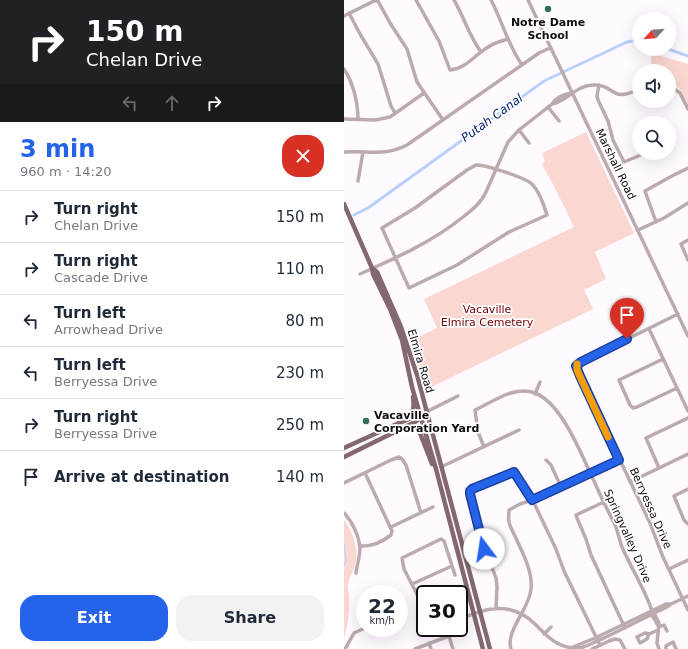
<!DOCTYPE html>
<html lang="en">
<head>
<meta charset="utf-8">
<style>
	:root { --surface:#fff; --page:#f2f2f3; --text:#1f2937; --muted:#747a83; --line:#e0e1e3; --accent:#2563eb }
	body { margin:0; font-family:"DejaVu Sans",sans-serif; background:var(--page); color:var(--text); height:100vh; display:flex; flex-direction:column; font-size:15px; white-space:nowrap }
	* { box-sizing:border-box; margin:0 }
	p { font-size:13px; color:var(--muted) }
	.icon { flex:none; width:22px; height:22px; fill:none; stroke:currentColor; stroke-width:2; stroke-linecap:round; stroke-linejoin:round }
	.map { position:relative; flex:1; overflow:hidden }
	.side { display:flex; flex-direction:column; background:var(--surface); width:344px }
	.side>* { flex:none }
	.top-card { background:#202124; color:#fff; overflow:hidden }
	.needle { width:26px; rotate:244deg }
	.buttons { position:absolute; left:288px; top:12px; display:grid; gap:8px }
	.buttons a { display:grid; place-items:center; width:44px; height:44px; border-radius:50%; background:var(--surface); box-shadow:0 4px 16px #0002; font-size:20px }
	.speed { position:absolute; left:12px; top:585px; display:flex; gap:8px; font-size:20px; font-weight:700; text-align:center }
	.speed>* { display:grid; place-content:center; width:52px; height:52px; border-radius:50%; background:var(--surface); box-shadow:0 4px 16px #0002; line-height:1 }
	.speed small { font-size:10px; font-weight:400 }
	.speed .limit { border:2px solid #111; border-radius:6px; background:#fff; color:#111 }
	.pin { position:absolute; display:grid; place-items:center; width:34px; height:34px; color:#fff; margin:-41px -17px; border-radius:50% 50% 50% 0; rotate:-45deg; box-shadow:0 0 4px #0007 }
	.pin .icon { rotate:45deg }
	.me { position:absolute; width:44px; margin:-22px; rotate:346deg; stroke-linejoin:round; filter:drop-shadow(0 0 3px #0008) }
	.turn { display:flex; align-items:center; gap:14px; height:84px; padding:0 20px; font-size:18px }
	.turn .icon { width:52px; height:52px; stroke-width:2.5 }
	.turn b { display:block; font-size:28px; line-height:34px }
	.lanes { display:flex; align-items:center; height:38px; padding:0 20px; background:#0003; justify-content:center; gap:20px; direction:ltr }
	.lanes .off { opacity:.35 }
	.round { display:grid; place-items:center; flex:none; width:42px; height:42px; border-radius:16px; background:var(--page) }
	.headline { display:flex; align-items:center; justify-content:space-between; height:68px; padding:0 20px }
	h1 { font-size:24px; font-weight:800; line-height:30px; color:var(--accent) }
	.button { display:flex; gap:8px; margin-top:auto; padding:8px 20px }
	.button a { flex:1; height:46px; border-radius:16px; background:var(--accent); color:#fff; font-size:16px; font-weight:800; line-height:46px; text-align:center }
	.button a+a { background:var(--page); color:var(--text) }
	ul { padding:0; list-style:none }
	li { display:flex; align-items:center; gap:12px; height:52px; padding:0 20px; border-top:1px solid var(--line) }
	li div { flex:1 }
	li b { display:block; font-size:15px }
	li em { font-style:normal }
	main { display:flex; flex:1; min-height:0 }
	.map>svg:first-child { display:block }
	.green { fill:#fbd7d1 }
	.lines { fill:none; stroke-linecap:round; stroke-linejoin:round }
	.stream { stroke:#b9d0fc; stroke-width:1 }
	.canal { stroke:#b9d0fc; stroke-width:3 }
	.minor { stroke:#bbabaf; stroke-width:3.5 }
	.major { stroke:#846870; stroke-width:4.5 }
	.route-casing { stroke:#184099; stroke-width:10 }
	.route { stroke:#2563eb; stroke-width:7 }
	.slow { stroke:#f59e0b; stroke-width:7 }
	.poi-dot { fill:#326e59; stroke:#fff; stroke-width:1.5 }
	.labels { text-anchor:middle; stroke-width:3.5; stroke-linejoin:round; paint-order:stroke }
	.poi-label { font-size:11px; font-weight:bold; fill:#120912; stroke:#fff }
	.street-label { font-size:11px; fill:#120912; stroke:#fff }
	.park-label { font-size:11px; fill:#700000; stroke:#fff }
	.water-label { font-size:12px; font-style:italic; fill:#022372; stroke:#fff }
</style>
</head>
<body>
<main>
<section class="side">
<div class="top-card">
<div class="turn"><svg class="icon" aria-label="right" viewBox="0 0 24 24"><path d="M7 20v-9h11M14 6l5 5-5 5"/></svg><div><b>150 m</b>Chelan Drive</div></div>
<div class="lanes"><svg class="icon off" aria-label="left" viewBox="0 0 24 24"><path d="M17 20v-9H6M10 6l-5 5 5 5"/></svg><svg class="icon off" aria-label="ahead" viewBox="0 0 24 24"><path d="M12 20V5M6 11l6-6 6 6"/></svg><svg class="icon" aria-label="right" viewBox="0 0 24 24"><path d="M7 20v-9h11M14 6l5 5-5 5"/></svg></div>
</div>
<div class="headline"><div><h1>3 min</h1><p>960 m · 14:20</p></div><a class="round" style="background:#d93025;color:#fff"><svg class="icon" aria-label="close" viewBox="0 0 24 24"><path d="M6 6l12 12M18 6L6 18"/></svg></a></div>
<ul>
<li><svg class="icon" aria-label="right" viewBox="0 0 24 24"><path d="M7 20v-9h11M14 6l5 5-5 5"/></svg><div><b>Turn right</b><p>Chelan Drive</p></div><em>150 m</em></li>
<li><svg class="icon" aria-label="right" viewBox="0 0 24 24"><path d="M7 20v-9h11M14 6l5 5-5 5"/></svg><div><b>Turn right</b><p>Cascade Drive</p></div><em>110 m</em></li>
<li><svg class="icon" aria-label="left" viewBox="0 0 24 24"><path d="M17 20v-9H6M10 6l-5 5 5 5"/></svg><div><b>Turn left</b><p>Arrowhead Drive</p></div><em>80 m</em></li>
<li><svg class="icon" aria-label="left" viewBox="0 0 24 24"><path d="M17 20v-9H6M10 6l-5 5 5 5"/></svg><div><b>Turn left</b><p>Berryessa Drive</p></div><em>230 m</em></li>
<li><svg class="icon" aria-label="right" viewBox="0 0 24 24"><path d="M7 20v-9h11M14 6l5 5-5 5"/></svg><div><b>Turn right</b><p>Berryessa Drive</p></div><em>250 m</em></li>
<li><svg class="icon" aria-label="arrive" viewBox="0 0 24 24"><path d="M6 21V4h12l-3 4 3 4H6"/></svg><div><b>Arrive at destination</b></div><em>140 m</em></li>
</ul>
<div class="button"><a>Exit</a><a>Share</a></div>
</section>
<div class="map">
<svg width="344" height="649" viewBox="0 0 344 649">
	<rect width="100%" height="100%" fill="#fffaff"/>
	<path class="green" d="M 307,53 L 344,64 L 344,104 L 336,89 L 325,81 L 325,71 L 307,71 Z
		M 242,132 L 290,233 L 251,252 L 262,279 L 240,290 L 249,309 L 81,390 L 66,341 L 93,328 L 80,299 L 230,227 L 210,186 L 198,165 L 201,161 L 198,153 Z
		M 0,520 C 8,530 14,547 12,560 C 11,569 4,578 4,587 C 4,589 5,593 5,596 C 6,610 4,625 0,638 Z"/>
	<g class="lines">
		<path class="stream" d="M 0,544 L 2,560 L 0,566"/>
		<path class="canal" d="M 324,49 L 344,56
			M 10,215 L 24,208 L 200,81 L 283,42 L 295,40"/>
		<path class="minor" d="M 72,0 L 95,41 L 106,70 C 121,69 129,57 141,49 C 148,44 156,41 164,39
			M 110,0 C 120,17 125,36 137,52
			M 147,0 C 158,21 164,45 178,65
			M 184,0 L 344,336
			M 5,13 L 16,34 L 34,64 L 47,106 L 51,113
			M 0,16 L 30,1 L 34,1 L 46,23 L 63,49 L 73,82 L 99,120
			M 0,69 C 9,82 14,103 14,119
			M 255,85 L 253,96 L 254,100 L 264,121 L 269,140 L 280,162 L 299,154
			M 325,85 L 336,93 L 344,109
			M 228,93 C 220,94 212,98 208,104 C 223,101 233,85 249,85 C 272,84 266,104 295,89
			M 204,107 L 215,121
			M 0,119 L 31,120 L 46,117 L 80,93
			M 175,130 L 185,143
			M 0,152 C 25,150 39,157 63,145 L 195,53 L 206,48
			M 132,165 C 140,164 182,178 188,184 C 195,191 200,205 203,215 L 165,232 L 113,265 L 65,288 L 38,228 L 71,208 L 123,170 Z
			M 14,181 L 19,152
			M 312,222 L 301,191 L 326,177 L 344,168
			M 294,230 L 320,218 L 344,203
			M 344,240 L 337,244 L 344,260
			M 16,274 C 52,258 88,242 119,217 C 128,210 137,203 142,192 L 164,142 L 175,130 L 208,104
			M 334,314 L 233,364 L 232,368 L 306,523 L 319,557 L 344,610
			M 305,329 L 344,411
			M 319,359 L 275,380 L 286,405 L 289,408 L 293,407 L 333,388
			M 191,394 L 196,382
			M 82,412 L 114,396
			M 140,447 L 134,432 L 131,410 C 149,402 170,385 191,393 C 219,404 238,457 251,483 C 257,498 265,512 272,527 C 274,534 276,541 278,547 C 288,570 302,591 309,614
			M 202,460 L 207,465 L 217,487
			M 97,467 L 175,430
			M 315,468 L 302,438 L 344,418
			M 286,482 L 344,454
			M 0,483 L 47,460 L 55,457 L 58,459 L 62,465 L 77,513
			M 344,489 L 330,496 L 340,520 L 344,524
			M 260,502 L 232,515 L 233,518 L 242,539 L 247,555 L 281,628
			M 0,513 C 8,521 15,536 16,548 C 16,556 13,565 12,573
			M 47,527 L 89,507
			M 16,546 C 28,547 38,542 47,535 L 48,531 L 21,473
			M 325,569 L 344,560
			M 68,584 L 108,566
			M 152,608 L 153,587 L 152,578 L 141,549 L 126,491 L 170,472 L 190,503 L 212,549 L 220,571 L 256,645
			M 81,610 L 60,569 L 58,558 L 97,539 L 100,541 L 111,575
			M 310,613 L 315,623 L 313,643 L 315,649
			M 308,615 L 315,627
			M 115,620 C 142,607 167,601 191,624 C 204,637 214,649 235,648 C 243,647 252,641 260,638 C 281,628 302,617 323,607 L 327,604
			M 315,627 L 320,625 L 323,631
			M 100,628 L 105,636 L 109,649
			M 200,634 L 207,627
			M 305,634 L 303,639 L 296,643 L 293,637 L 301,633 L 305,634 L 314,630
			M 85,643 L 87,649
			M 229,647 L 251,638 L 322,604 L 327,604 L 344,596
			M 1,649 L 10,633 L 21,628
			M 71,649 L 105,636
			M 167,649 C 161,631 186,608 187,589 C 189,571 178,552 171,536 C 169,532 166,527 165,522 C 164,518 165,514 165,510 L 176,504 L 191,499 L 275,460
			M 248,649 L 265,641 L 271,639 L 276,640 L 281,649
			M 322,649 L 322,646 L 329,642 L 332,649"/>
		<path class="major" d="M 0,204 L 28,268 L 29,274 L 46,309 L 58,340 L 68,387 L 92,469 L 139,649
			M 28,268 L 33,272 L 57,327 L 73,375 L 146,649
			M 62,418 C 71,412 70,406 69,397
			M 61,428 C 68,428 72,428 76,433 L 88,464
			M 0,448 L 55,423 L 79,414
			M 0,457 L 71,422 L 79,416"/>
	</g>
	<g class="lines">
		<defs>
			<path id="route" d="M 140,549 L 126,494 L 126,491 L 128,489 L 170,472 L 188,500 L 275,460 L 236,376 L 232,366 L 237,362 L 283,339"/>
		</defs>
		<use href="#route" class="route-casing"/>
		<use href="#route" class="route"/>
		<path class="slow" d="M 233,364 L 233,370 L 264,437"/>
	</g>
	<g class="poi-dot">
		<circle cx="204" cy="9" r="4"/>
		<circle cx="22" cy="421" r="4"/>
	</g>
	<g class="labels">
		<g class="poi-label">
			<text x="204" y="26">Notre Dame<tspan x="204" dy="13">School</tspan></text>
			<text x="30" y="419" text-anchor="start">Vacaville<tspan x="30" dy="13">Corporation Yard</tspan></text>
		</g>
		<g class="street-label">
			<text transform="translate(272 164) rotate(64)" y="4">Marshall Road</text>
			<text transform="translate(77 361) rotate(73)" y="4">Elmira Road</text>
			<text transform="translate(307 508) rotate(66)" y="4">Berryessa Drive</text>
			<text transform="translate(284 536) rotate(66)" y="4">Springvalley Drive</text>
		</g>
		<g class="park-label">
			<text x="143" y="313">Vacaville<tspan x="143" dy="13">Elmira Cemetery</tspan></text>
		</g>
		<g class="water-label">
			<text transform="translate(148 118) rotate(-36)" y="4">Putah Canal</text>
		</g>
	</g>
</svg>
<div class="buttons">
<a><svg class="needle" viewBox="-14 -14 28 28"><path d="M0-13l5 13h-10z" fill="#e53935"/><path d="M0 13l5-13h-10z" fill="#747a83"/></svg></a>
<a><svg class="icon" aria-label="sound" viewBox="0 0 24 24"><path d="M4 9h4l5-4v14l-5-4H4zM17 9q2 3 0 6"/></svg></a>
<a><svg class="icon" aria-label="search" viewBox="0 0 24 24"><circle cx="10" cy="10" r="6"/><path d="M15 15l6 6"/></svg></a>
</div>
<div class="speed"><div>22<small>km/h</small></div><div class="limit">30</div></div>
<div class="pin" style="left:283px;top:339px;background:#d93025"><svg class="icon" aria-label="arrive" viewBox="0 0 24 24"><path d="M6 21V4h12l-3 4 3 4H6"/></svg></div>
<svg class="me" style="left:140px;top:549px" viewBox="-20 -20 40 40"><circle r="19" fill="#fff"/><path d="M0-13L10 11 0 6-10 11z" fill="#2563eb"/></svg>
</div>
</main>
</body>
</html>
